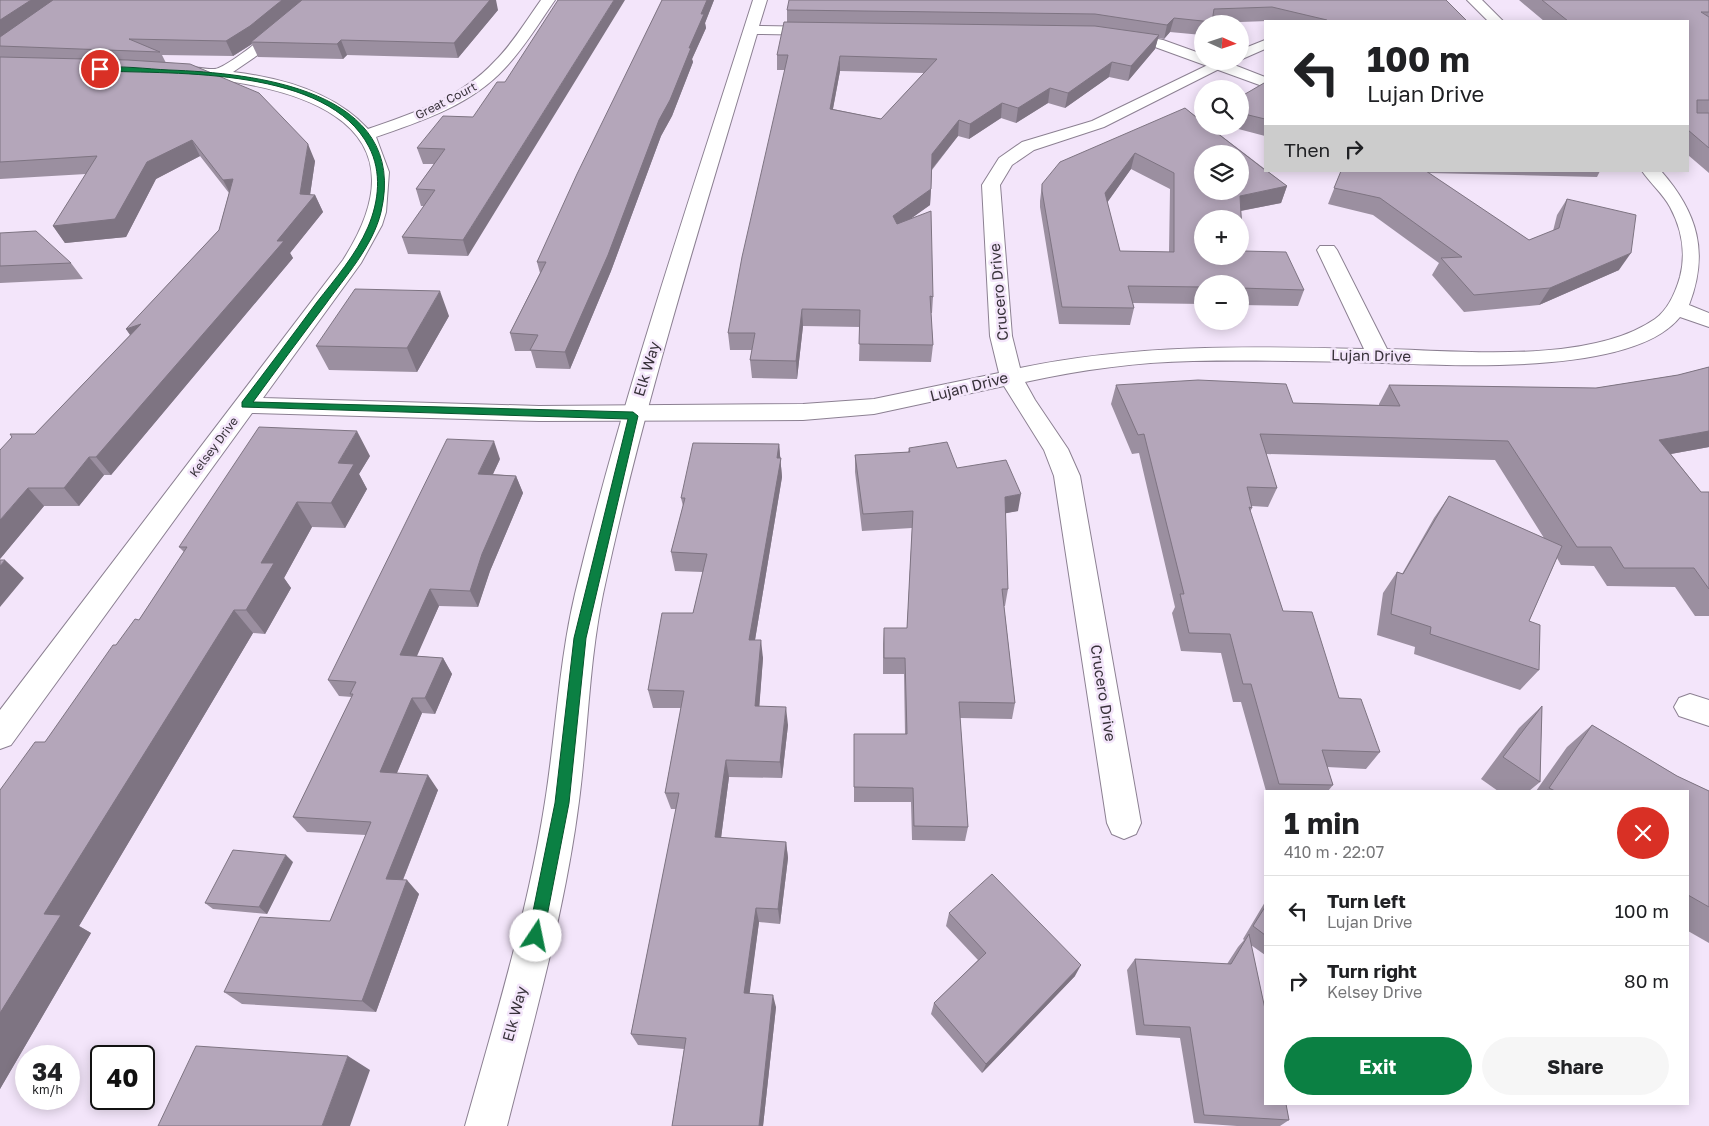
<!DOCTYPE html>
<html lang="en">
<head>
<meta charset="utf-8">
<style>
	:root { --surface:#fff; --page:#f6f6f6; --text:#202124; --muted:#757577; --line:#e0e0e0; --accent:#0b8043 }
	body { margin:0; font-family:"Golos Text",sans-serif; background:var(--page); color:var(--text); height:100vh; display:flex; flex-direction:column; font-size:19px; white-space:nowrap }
	* { box-sizing:border-box; margin:0 }
	p { font-size:16px; color:var(--muted) }
	.icon { flex:none; width:28px; height:28px; fill:none; stroke:currentColor; stroke-width:2; stroke-linecap:round; stroke-linejoin:round }
	.map { position:relative; flex:1; overflow:hidden }
	.drawer { position:absolute; left:1264px; top:790px; width:425px; height:315px; display:flex; flex-direction:column; background:var(--surface); border-radius:0px; box-shadow:0 2px 12px #0003 }
	.drawer>* { flex:none }
	.hud { position:absolute; left:1264px; top:20px; width:425px; height:152px; border-radius:0px; box-shadow:0 2px 12px #0003; background:#fff; color:var(--text); overflow:hidden }
	.needle { width:32px; rotate:93deg }
	.tools { position:absolute; left:1194px; top:15px; display:grid; gap:10px }
	.tools a { display:grid; place-items:center; width:55px; height:55px; border-radius:50%; background:var(--surface); box-shadow:0 2px 12px #0003; font-size:25px }
	.speed { position:absolute; left:15px; top:1045px; display:flex; gap:10px; font-size:25px; font-weight:700; text-align:center }
	.speed>* { display:grid; place-content:center; width:65px; height:65px; border-radius:50%; background:var(--surface); box-shadow:0 2px 12px #0003; line-height:1 }
	.speed small { font-size:12px; font-weight:400 }
	.speed .limit { border:2px solid #111; border-radius:8px; background:#fff; color:#111 }
	.pin { position:absolute; display:grid; place-items:center; width:42px; height:42px; color:#fff; margin:-21px; border:2px solid #fff; border-radius:50%; box-shadow:0 1px 5px #0007 }
	.me { position:absolute; width:55px; margin:-28px; rotate:11deg; stroke-linejoin:round; filter:drop-shadow(0 0 4px #0008) }
	.turn { display:flex; align-items:center; gap:18px; height:105px; padding:0 20px; font-size:22px }
	.turn .icon { width:65px; height:65px; stroke-width:2.5 }
	.turn b { display:block; font-size:35px; line-height:42px }
	.then { display:flex; align-items:center; height:48px; padding:0 20px; background:#0003; gap:10px; font-size:19px }
	.round { display:grid; place-items:center; flex:none; width:52px; height:52px; border-radius:26px; background:var(--page) }
	.summary { display:flex; align-items:center; justify-content:space-between; height:85px; padding:0 20px }
	h1 { font-size:30px; font-weight:700; line-height:38px }
	.action { display:flex; gap:10px; margin-top:auto; padding:10px 20px }
	.action a { flex:1; height:58px; border-radius:30px; background:var(--accent); color:#fff; font-size:20px; font-weight:700; line-height:58px; text-align:center }
	.action a+a { background:var(--page); color:var(--text) }
	ul { padding:0; list-style:none }
	li { display:flex; align-items:center; gap:15px; height:70px; padding:0 20px; border-top:1px solid var(--line) }
	li div { flex:1 }
	li b { display:block; font-size:19px }
	li em { font-style:normal }
	.map>svg:first-child { display:block }
	.lines { fill:none; stroke-linecap:round; stroke-linejoin:round }
	.minor-casing { stroke:#8c8092; stroke-width:2 }
	.tertiary-casing { stroke:#8c8092; stroke-width:2 }
	.minor { fill:#fff; fill-rule:evenodd }
	.tertiary { fill:#fff; fill-rule:evenodd }
	.wall { fill:#9b8fa0; fill-rule:evenodd }
	.shaded-wall { fill:#7e7482 }
	.building { fill:#b4a6ba; stroke:#7e7482; fill-rule:evenodd }
	.route { fill:#0b8043; stroke:#07532c }
	.labels { text-anchor:middle; stroke-width:5; stroke-linejoin:round; paint-order:stroke }
	.far-street-label { font-size:12px; fill:#38323a; stroke:#f3e5fa }
	.street-label { font-size:15px; fill:#38323a; stroke:#f3e5fa }
</style>
</head>
<body>
<div class="map">
<svg width="1709" height="1126" viewBox="0 0 1709 1126">
	<rect width="100%" height="100%" fill="#f3e5fa"/>
	<g class="lines">
		<defs>
			<path id="minor" d="M 308,0 L 323,0 L 268,48 L 233,72 C 282,78 334,92 368,129 C 414,113 461,98 495,61 C 513,43 526,21 541,0 L 555,0 C 539,23 524,48 505,68 C 471,105 422,121 376,137 L 389,172 L 386,212 L 382,225 L 361,263 L 263,398 L 539,406 L 803,404 L 874,399 L 999,373 L 990,336 L 982,185 L 999,158 L 1022,142 L 1092,121 L 1216,61 L 1235,61 L 1104,127 L 1034,150 L 1012,165 L 1000,185 L 1012,336 L 1020,368 C 1134,344 1248,346 1364,349 L 1317,250 L 1320,246 L 1334,246 L 1337,250 L 1387,349 C 1463,351 1590,364 1655,319 C 1668,310 1676,291 1680,277 C 1686,254 1682,229 1670,207 C 1663,194 1651,184 1642,171 L 1661,171 C 1698,213 1709,253 1689,305 L 1709,313 L 1709,327 L 1680,317 C 1630,380 1431,364 1356,362 C 1301,361 1247,360 1193,361 C 1137,362 1080,370 1025,382 L 1035,400 L 1068,449 L 1080,476 L 1141,823 L 1136,834 L 1124,839 L 1112,834 L 1107,823 L 1054,476 L 1044,450 L 1004,386 L 874,414 L 803,420 L 539,421 L 252,413 L 11,745 L 0,749 L 0,710 L 343,260 C 436,115 285,82 173,76 L 165,71 C 172,61 203,70 214,69 C 228,69 294,12 308,0 Z
				M 1467,0 L 1482,0 L 1503,21 L 1488,21 Z
				M 1265,40 L 1265,49 L 1240,60 L 1240,50 Z
				M 1690,694 L 1709,700 L 1709,726 L 1679,716 L 1674,707 L 1679,698 Z"/>
			<path id="tertiary" d="M 753,0 L 767,0 L 759,26 L 819,27 L 826,31 L 819,35 L 757,34 C 702,220 643,405 603,594 C 589,662 588,732 579,801 C 565,911 534,1019 507,1126 L 465,1126 C 495,1019 528,912 545,802 C 556,733 559,662 575,594 C 623,393 691,196 753,0 Z
				M 1120,32 L 1163,40 L 1202,54 L 1202,61 L 1224,61 L 1265,77 L 1265,87 L 1155,47 L 1115,39 L 1113,36 L 1115,33 Z"/>
		</defs>
		<use href="#minor" class="minor-casing"/>
		<use href="#tertiary" class="tertiary-casing"/>
		<use href="#minor" class="minor"/>
		<use href="#tertiary" class="tertiary"/>
	</g>
	<path class="wall" d="M 0,0 L 498,10 L 458,58 L 347,55 L 343,59 L 258,57 L 252,44 L 233,56 L 162,55 L 166,63 L 315,161 L 310,195 L 315,195 L 323,212 L 290,253 L 293,258 L 111,475 L 104,475 L 79,506 L 44,506 L 0,559 L 35,434 L 130,335 L 126,329 L 219,230 L 229,193 L 200,156 L 156,179 L 126,237 L 65,243 L 53,226 L 86,174 L 0,179 Z
		M 662,0 L 714,0 L 705,23 L 706,28 L 692,59 L 693,62 L 672,116 L 661,136 L 611,271 L 570,369 L 536,368 L 531,351 L 515,351 L 510,333 L 540,273 L 537,262 Z
		M 1446,0 L 1467,21 L 1268,21 L 1212,23 L 1211,24 L 1202,24 L 1202,35 L 1170,32 L 1164,39 L 1158,38 L 1155,49 L 1128,81 L 1109,77 L 1065,108 L 1048,103 L 1016,123 L 1001,118 L 969,139 L 958,136 L 932,170 L 930,205 L 909,220 L 933,297 L 932,313 L 931,313 L 933,345 L 931,362 L 859,361 L 860,327 L 803,326 L 797,379 L 752,378 L 750,360 L 752,350 L 730,350 L 728,333 L 785,70 L 777,70 L 777,55 L 787,22 L 787,10 ZM 840,71 L 924,73 L 881,119 L 833,109 Z
		M 1519,0 L 1709,0 L 1709,173 L 1688,155 L 1688,21 L 1544,21 Z
		M 1265,84 L 1265,136 L 1227,126 L 1240,126 L 1240,97 Z
		M 1185,108 L 1287,186 L 1281,203 L 1241,211 L 1243,251 L 1304,290 L 1298,306 L 1240,305 L 1240,284 L 1202,284 L 1202,304 L 1133,303 L 1134,308 L 1130,325 L 1059,324 L 1040,207 L 1040,201 L 1042,184 ZM 1131,169 L 1170,189 L 1169,252 L 1120,251 L 1107,202 Z
		M 473,117 L 468,256 L 408,254 L 402,237 L 424,206 L 421,206 L 416,189 L 434,164 L 423,164 L 417,148 Z
		M 1341,171 L 1600,171 L 1597,177 L 1428,173 L 1529,240 L 1553,231 L 1557,215 L 1567,199 L 1619,270 L 1539,305 L 1464,312 L 1432,275 L 1439,263 L 1373,215 L 1328,204 Z
		M 0,233 L 71,263 L 83,279 L 0,283 Z
		M 449,316 L 417,372 L 329,370 L 316,346 Z
		M 1709,367 L 1709,447 L 1671,454 L 1701,492 L 1709,492 L 1709,616 L 1695,616 L 1675,587 L 1607,586 L 1594,566 L 1561,565 L 1557,558 L 1529,621 L 1539,670 L 1520,690 L 1414,654 L 1415,647 L 1377,635 L 1383,593 L 1397,572 L 1402,574 L 1434,518 L 1449,496 L 1544,538 L 1495,460 L 1266,454 L 1277,488 L 1268,507 L 1252,506 L 1252,508 L 1250,512 L 1283,611 L 1339,698 L 1380,752 L 1366,769 L 1327,767 L 1333,785 L 1328,791 L 1266,791 L 1241,702 L 1233,702 L 1221,653 L 1181,651 L 1172,613 L 1175,607 L 1139,453 L 1132,454 L 1111,404 L 1116,385 L 1293,403 L 1379,405 L 1379,404 L 1389,385 L 1596,388 L 1678,375 Z
		M 779,444 L 782,477 L 755,640 L 763,658 L 759,707 L 788,725 L 782,778 L 729,777 L 721,838 L 786,842 L 788,858 L 780,924 L 759,922 L 749,994 L 776,1007 L 763,1126 L 672,1126 L 684,1049 L 638,1045 L 631,1034 L 676,809 L 671,809 L 665,793 L 681,708 L 653,708 L 648,690 L 693,613 L 703,572 L 675,571 L 671,552 L 683,506 L 681,498 Z
		M 909,448 L 957,468 L 1018,511 L 1005,513 L 1008,589 L 1005,606 L 1004,606 L 1015,703 L 1012,719 L 960,718 L 968,827 L 965,841 L 912,840 L 911,802 L 854,802 L 854,734 L 905,734 L 904,674 L 883,674 L 883,644 L 884,628 L 907,628 L 912,528 L 862,531 L 855,472 L 855,455 L 908,452 Z
		M 370,456 L 359,474 L 367,489 L 345,528 L 312,527 L 284,578 L 291,588 L 265,634 L 253,633 L 79,926 L 91,933 L 0,1089 L 0,790 L 45,742 L 116,645 L 139,620 L 184,552 L 179,547 Z
		M 500,459 L 493,474 L 516,476 L 523,493 L 490,571 L 478,607 L 439,606 L 416,656 L 443,658 L 452,674 L 435,714 L 422,713 L 397,773 L 438,790 L 403,880 L 419,894 L 376,1012 L 242,1004 L 224,992 L 330,921 L 366,835 L 307,832 L 293,817 L 352,697 L 339,696 L 328,680 Z
		M 1542,706 L 1540,782 L 1529,791 L 1498,791 L 1481,779 L 1519,728 Z
		M 1592,725 L 1677,776 L 1709,791 L 1709,943 L 1688,931 L 1688,791 L 1536,791 L 1567,747 Z
		M 293,862 L 267,914 L 213,909 L 205,903 Z
		M 1265,902 L 1265,955 L 1251,945 L 1289,1120 L 1280,1126 L 1237,1126 L 1194,1123 L 1180,1038 L 1136,1035 L 1127,970 L 1135,959 L 1227,964 L 1238,947 L 1244,940 L 1243,939 Z
		M 949,913 L 1075,976 L 982,1073 L 931,1014 L 934,1003 L 978,960 L 946,926 Z"/>
	<path class="shaded-wall" d="M 31,0 L 61,0 L 0,41 L 0,20 Z
		M 282,0 L 306,0 L 251,42 L 252,44 L 233,56 L 226,41 Z
		M 485,0 L 496,0 L 498,10 L 458,58 L 454,43 Z
		M 614,0 L 625,0 L 468,256 L 463,240 Z
		M 707,0 L 714,0 L 705,23 L 706,28 L 692,59 L 693,62 L 672,116 L 661,136 L 611,271 L 570,369 L 565,352 Z
		M 1174,18 L 1170,32 L 1164,39 L 1167,25 Z
		M 1159,35 L 1155,49 L 1128,81 L 1131,66 Z
		M 341,40 L 347,55 L 343,59 L 337,44 Z
		M 840,56 L 840,71 L 830,124 L 830,109 Z
		M 1112,62 L 1109,77 L 1065,108 L 1068,93 Z
		M 1050,88 L 1048,103 L 1016,123 L 1018,108 Z
		M 1002,103 L 1001,118 L 969,139 L 970,124 Z
		M 959,120 L 958,136 L 931,170 L 932,154 Z
		M 192,140 L 200,156 L 156,179 L 126,237 L 65,243 L 53,226 L 147,162 Z
		M 308,144 L 315,161 L 309,202 L 315,195 L 323,212 L 290,253 L 293,258 L 111,475 L 96,457 L 277,241 L 300,194 Z
		M 1135,153 L 1131,169 L 1102,210 L 1105,193 Z
		M 233,179 L 232,197 L 223,180 Z
		M 1287,186 L 1281,203 L 1234,212 L 1240,196 Z
		M 931,189 L 930,205 L 892,232 L 893,216 Z
		M 1631,253 L 1619,270 L 1539,305 L 1550,288 Z
		M 440,291 L 449,316 L 417,372 L 407,348 Z
		M 802,309 L 803,326 L 797,379 L 796,361 Z
		M 141,324 L 139,347 L 126,329 Z
		M 357,431 L 370,456 L 359,474 L 367,489 L 345,528 L 331,503 L 338,463 Z
		M 1709,431 L 1709,447 L 1643,459 L 1659,440 Z
		M 494,441 L 500,459 L 485,491 L 478,474 Z
		M 779,444 L 782,477 L 752,658 L 749,640 Z
		M 89,457 L 104,475 L 79,506 L 64,488 Z
		M 516,476 L 523,493 L 490,571 L 478,607 L 470,591 L 482,554 Z
		M 28,488 L 44,506 L 0,559 L 0,520 Z
		M 1021,494 L 1018,511 L 1002,514 L 1005,497 Z
		M 297,502 L 312,527 L 284,578 L 291,588 L 265,634 L 246,610 L 261,563 Z
		M 5,560 L 24,578 L 0,607 L 0,566 Z
		M 430,589 L 439,606 L 410,672 L 400,655 Z
		M 234,610 L 253,633 L 79,926 L 91,933 L 0,1089 L 0,1013 L 44,914 Z
		M 761,640 L 763,658 L 758,724 L 755,706 Z
		M 443,658 L 452,674 L 435,714 L 425,698 Z
		M 412,698 L 422,713 L 391,787 L 380,772 Z
		M 786,707 L 788,725 L 782,778 L 780,762 Z
		M 726,760 L 729,777 L 719,853 L 715,837 Z
		M 428,775 L 438,790 L 398,892 L 386,879 Z
		M 786,842 L 788,858 L 780,924 L 778,909 Z
		M 286,855 L 293,862 L 267,914 L 259,907 Z
		M 407,880 L 419,894 L 376,1012 L 362,1001 Z
		M 756,908 L 759,922 L 748,1006 L 744,993 Z
		M 1081,965 L 1075,976 L 982,1073 L 986,1064 Z
		M 773,995 L 776,1007 L 763,1126 L 759,1126 Z
		M 348,1056 L 370,1070 L 350,1126 L 322,1126 Z"/>
	<path class="building" d="M 0,0 L 31,0 L 0,20 Z
		M 53,0 L 282,0 L 250,26 L 226,41 L 129,39 L 160,52 L 0,46 L 0,37 Z
		M 302,0 L 490,0 L 454,43 L 341,40 L 337,44 L 251,42 Z
		M 558,0 L 614,0 L 463,240 L 402,237 L 435,190 L 416,189 L 445,149 L 417,148 L 443,116 L 473,117 L 497,82 L 505,82 Z
		M 662,0 L 707,0 L 701,14 L 704,14 L 689,48 L 691,48 L 670,100 L 659,120 L 608,255 L 565,352 L 530,350 L 538,335 L 510,333 L 546,262 L 537,262 L 577,174 Z
		M 789,0 L 1446,0 L 1467,21 L 1328,21 L 1327,20 L 1272,7 L 1214,9 L 1212,22 L 1174,18 L 1167,25 L 1095,14 L 787,10 Z
		M 1542,0 L 1709,0 L 1709,12 L 1701,12 L 1709,17 L 1709,100 L 1697,100 L 1697,113 L 1709,113 L 1709,148 L 1688,130 L 1688,21 L 1568,21 Z
		M 784,22 L 1095,26 L 1159,35 L 1131,66 L 1112,62 L 1068,93 L 1050,88 L 1018,108 L 1002,103 L 970,124 L 959,120 L 932,154 L 931,189 L 893,216 L 897,224 L 931,211 L 933,297 L 930,296 L 933,345 L 859,344 L 860,310 L 802,309 L 796,361 L 750,360 L 755,333 L 728,333 L 742,257 L 788,55 L 777,55 ZM 840,56 L 937,59 L 881,119 L 830,109 Z
		M 0,57 L 128,60 L 190,64 L 259,93 L 308,144 L 300,194 L 315,195 L 277,241 L 284,241 L 96,457 L 89,457 L 64,488 L 28,488 L 0,520 L 0,450 L 12,437 L 10,434 L 35,434 L 141,324 L 126,329 L 219,230 L 233,179 L 223,180 L 192,140 L 147,162 L 115,219 L 53,226 L 97,156 L 0,162 Z
		M 1264,83 L 1265,84 L 1265,119 L 1240,113 L 1240,97 Z
		M 1185,108 L 1202,122 L 1202,126 L 1208,126 L 1265,170 L 1265,171 L 1267,171 L 1287,186 L 1240,196 L 1243,251 L 1286,252 L 1304,290 L 1240,288 L 1240,284 L 1202,284 L 1202,287 L 1128,286 L 1134,308 L 1062,307 L 1042,191 L 1042,184 L 1060,162 ZM 1135,153 L 1174,173 L 1174,252 L 1120,251 L 1105,193 ZM 1202,154 L 1240,154 L 1240,191 L 1202,191 ZM 1202,219 L 1240,219 L 1240,256 L 1202,256 Z
		M 1341,171 L 1426,171 L 1529,240 L 1559,228 L 1567,199 L 1636,215 L 1631,253 L 1550,288 L 1474,295 L 1441,258 L 1462,257 L 1380,198 L 1334,188 Z
		M 36,231 L 71,263 L 0,266 L 0,233 Z
		M 355,289 L 440,291 L 407,348 L 316,346 Z
		M 1709,367 L 1709,431 L 1659,440 L 1701,492 L 1709,492 L 1709,589 L 1694,568 L 1624,568 L 1611,547 L 1577,547 L 1508,441 L 1260,434 L 1277,488 L 1247,487 L 1252,508 L 1249,507 L 1283,611 L 1312,612 L 1339,698 L 1361,699 L 1380,752 L 1322,750 L 1333,785 L 1279,784 L 1251,684 L 1243,684 L 1230,634 L 1189,633 L 1180,594 L 1184,594 L 1144,434 L 1138,435 L 1116,385 L 1198,380 L 1286,384 L 1293,403 L 1400,406 L 1389,385 L 1596,388 L 1678,375 Z
		M 259,427 L 357,431 L 338,463 L 354,464 L 331,503 L 297,502 L 261,563 L 274,563 L 246,610 L 234,610 L 44,914 L 61,915 L 0,1013 L 0,790 L 35,742 L 45,742 L 113,645 L 116,645 L 135,619 L 139,620 L 187,547 L 179,547 Z
		M 447,439 L 494,441 L 478,474 L 516,476 L 482,554 L 470,591 L 430,589 L 400,655 L 443,658 L 425,698 L 412,698 L 380,772 L 428,775 L 386,879 L 407,880 L 362,1001 L 224,992 L 260,917 L 330,921 L 371,822 L 293,817 L 353,694 L 350,694 L 356,682 L 328,680 Z
		M 947,442 L 957,468 L 1006,460 L 1021,494 L 1005,497 L 1008,589 L 1002,589 L 1015,703 L 959,702 L 968,827 L 914,826 L 913,788 L 854,787 L 854,734 L 907,734 L 905,658 L 884,658 L 884,628 L 907,628 L 913,511 L 863,514 L 855,455 L 910,452 L 909,448 Z
		M 693,443 L 779,444 L 777,458 L 781,458 L 749,640 L 761,640 L 755,706 L 786,707 L 780,762 L 726,760 L 715,837 L 786,842 L 778,909 L 756,908 L 744,993 L 773,995 L 759,1126 L 672,1126 L 686,1038 L 631,1034 L 679,793 L 665,793 L 684,691 L 648,690 L 662,613 L 693,613 L 707,554 L 671,552 L 685,498 L 681,498 Z
		M 1449,496 L 1562,546 L 1529,621 L 1540,625 L 1539,670 L 1430,634 L 1431,627 L 1391,614 L 1397,572 L 1403,574 Z
		M 0,560 L 5,560 L 0,566 Z
		M 1542,706 L 1540,782 L 1503,757 Z
		M 1592,725 L 1677,776 L 1709,791 L 1709,907 L 1688,895 L 1688,791 L 1555,791 L 1549,788 Z
		M 233,850 L 286,855 L 259,907 L 205,903 Z
		M 992,874 L 1081,965 L 986,1064 L 934,1003 L 986,953 L 949,913 Z
		M 1265,907 L 1265,935 L 1253,926 Z
		M 1249,934 L 1265,1009 L 1265,1104 L 1286,1104 L 1289,1120 L 1204,1115 L 1190,1027 L 1144,1025 L 1135,959 L 1231,964 Z
		M 196,1046 L 348,1056 L 322,1126 L 158,1126 Z"/>
	<path class="route" d="M 97,68 C 120,65 146,69 169,70 C 253,73 410,89 381,212 C 373,246 345,277 325,305 C 301,337 277,369 253,402 L 633,412 L 638,416 L 586,638 L 569,803 L 542,942 L 536,944 L 531,942 L 528,936 L 555,803 L 574,638 L 628,419 L 242,407 L 242,402 C 267,369 292,336 317,302 C 335,279 356,255 368,227 C 379,201 382,172 369,147 C 328,67 177,74 100,71 Z"/>
	<g class="labels">
		<g class="far-street-label">
			<text transform="translate(446 101) rotate(-27)" y="4">Great Court</text>
			<text transform="translate(214 447) rotate(-53)" y="4">Kelsey Drive</text>
		</g>
		<g class="street-label">
			<text transform="translate(999 292) rotate(-95)" y="5">Crucero Drive</text>
			<text transform="translate(1371 356) rotate(1)" y="5">Lujan Drive</text>
			<text transform="translate(647 369) rotate(-73)" y="5">Elk Way</text>
			<text transform="translate(969 387) rotate(-14)" y="5">Lujan Drive</text>
			<text transform="translate(1103 693) rotate(81)" y="5">Crucero Drive</text>
			<text transform="translate(515 1014) rotate(-75)" y="5">Elk Way</text>
		</g>
	</g>
</svg>
<div class="tools">
<a><svg class="needle" viewBox="-14 -14 28 28"><path d="M0-13l5 13h-10z" fill="#e53935"/><path d="M0 13l5-13h-10z" fill="#757577"/></svg></a>
<a><svg class="icon" aria-label="search" viewBox="0 0 24 24"><circle cx="10" cy="10" r="6"/><path d="M15 15l6 6"/></svg></a>
<a><svg class="icon" aria-label="layers" viewBox="0 0 24 24"><path d="M12 4l9 5-9 5-9-5zM3 14l9 5 9-5"/></svg></a>
<a>+</a>
<a>−</a>
</div>
<div class="speed"><div>34<small>km/h</small></div><div class="limit">40</div></div>
<div class="pin" style="left:100px;top:69px;background:#d93025"><svg class="icon" aria-label="arrive" viewBox="0 0 24 24"><path d="M6 21V4h12l-3 4 3 4H6"/></svg></div>
<svg class="me" style="left:536px;top:936px" viewBox="-20 -20 40 40"><circle r="19" fill="#fff"/><path d="M0-13L10 11 0 6-10 11z" fill="#0b8043"/></svg>
<div class="hud">
<div class="turn"><svg class="icon" aria-label="left" viewBox="0 0 24 24"><path d="M17 20v-9H6M10 6l-5 5 5 5"/></svg><div><b>100 m</b>Lujan Drive</div></div>
<div class="then">Then<svg class="icon" aria-label="right" viewBox="0 0 24 24"><path d="M7 20v-9h11M14 6l5 5-5 5"/></svg></div>
</div>
<section class="drawer">
<div class="summary"><div><h1>1 min</h1><p>410 m · 22:07</p></div><a class="round" style="background:#d93025;color:#fff"><svg class="icon" aria-label="close" viewBox="0 0 24 24"><path d="M6 6l12 12M18 6L6 18"/></svg></a></div>
<ul>
<li><svg class="icon" aria-label="left" viewBox="0 0 24 24"><path d="M17 20v-9H6M10 6l-5 5 5 5"/></svg><div><b>Turn left</b><p>Lujan Drive</p></div><em>100 m</em></li>
<li><svg class="icon" aria-label="right" viewBox="0 0 24 24"><path d="M7 20v-9h11M14 6l5 5-5 5"/></svg><div><b>Turn right</b><p>Kelsey Drive</p></div><em>80 m</em></li>
</ul>
<div class="action"><a>Exit</a><a>Share</a></div>
</section>
</div>
</body>
</html>
